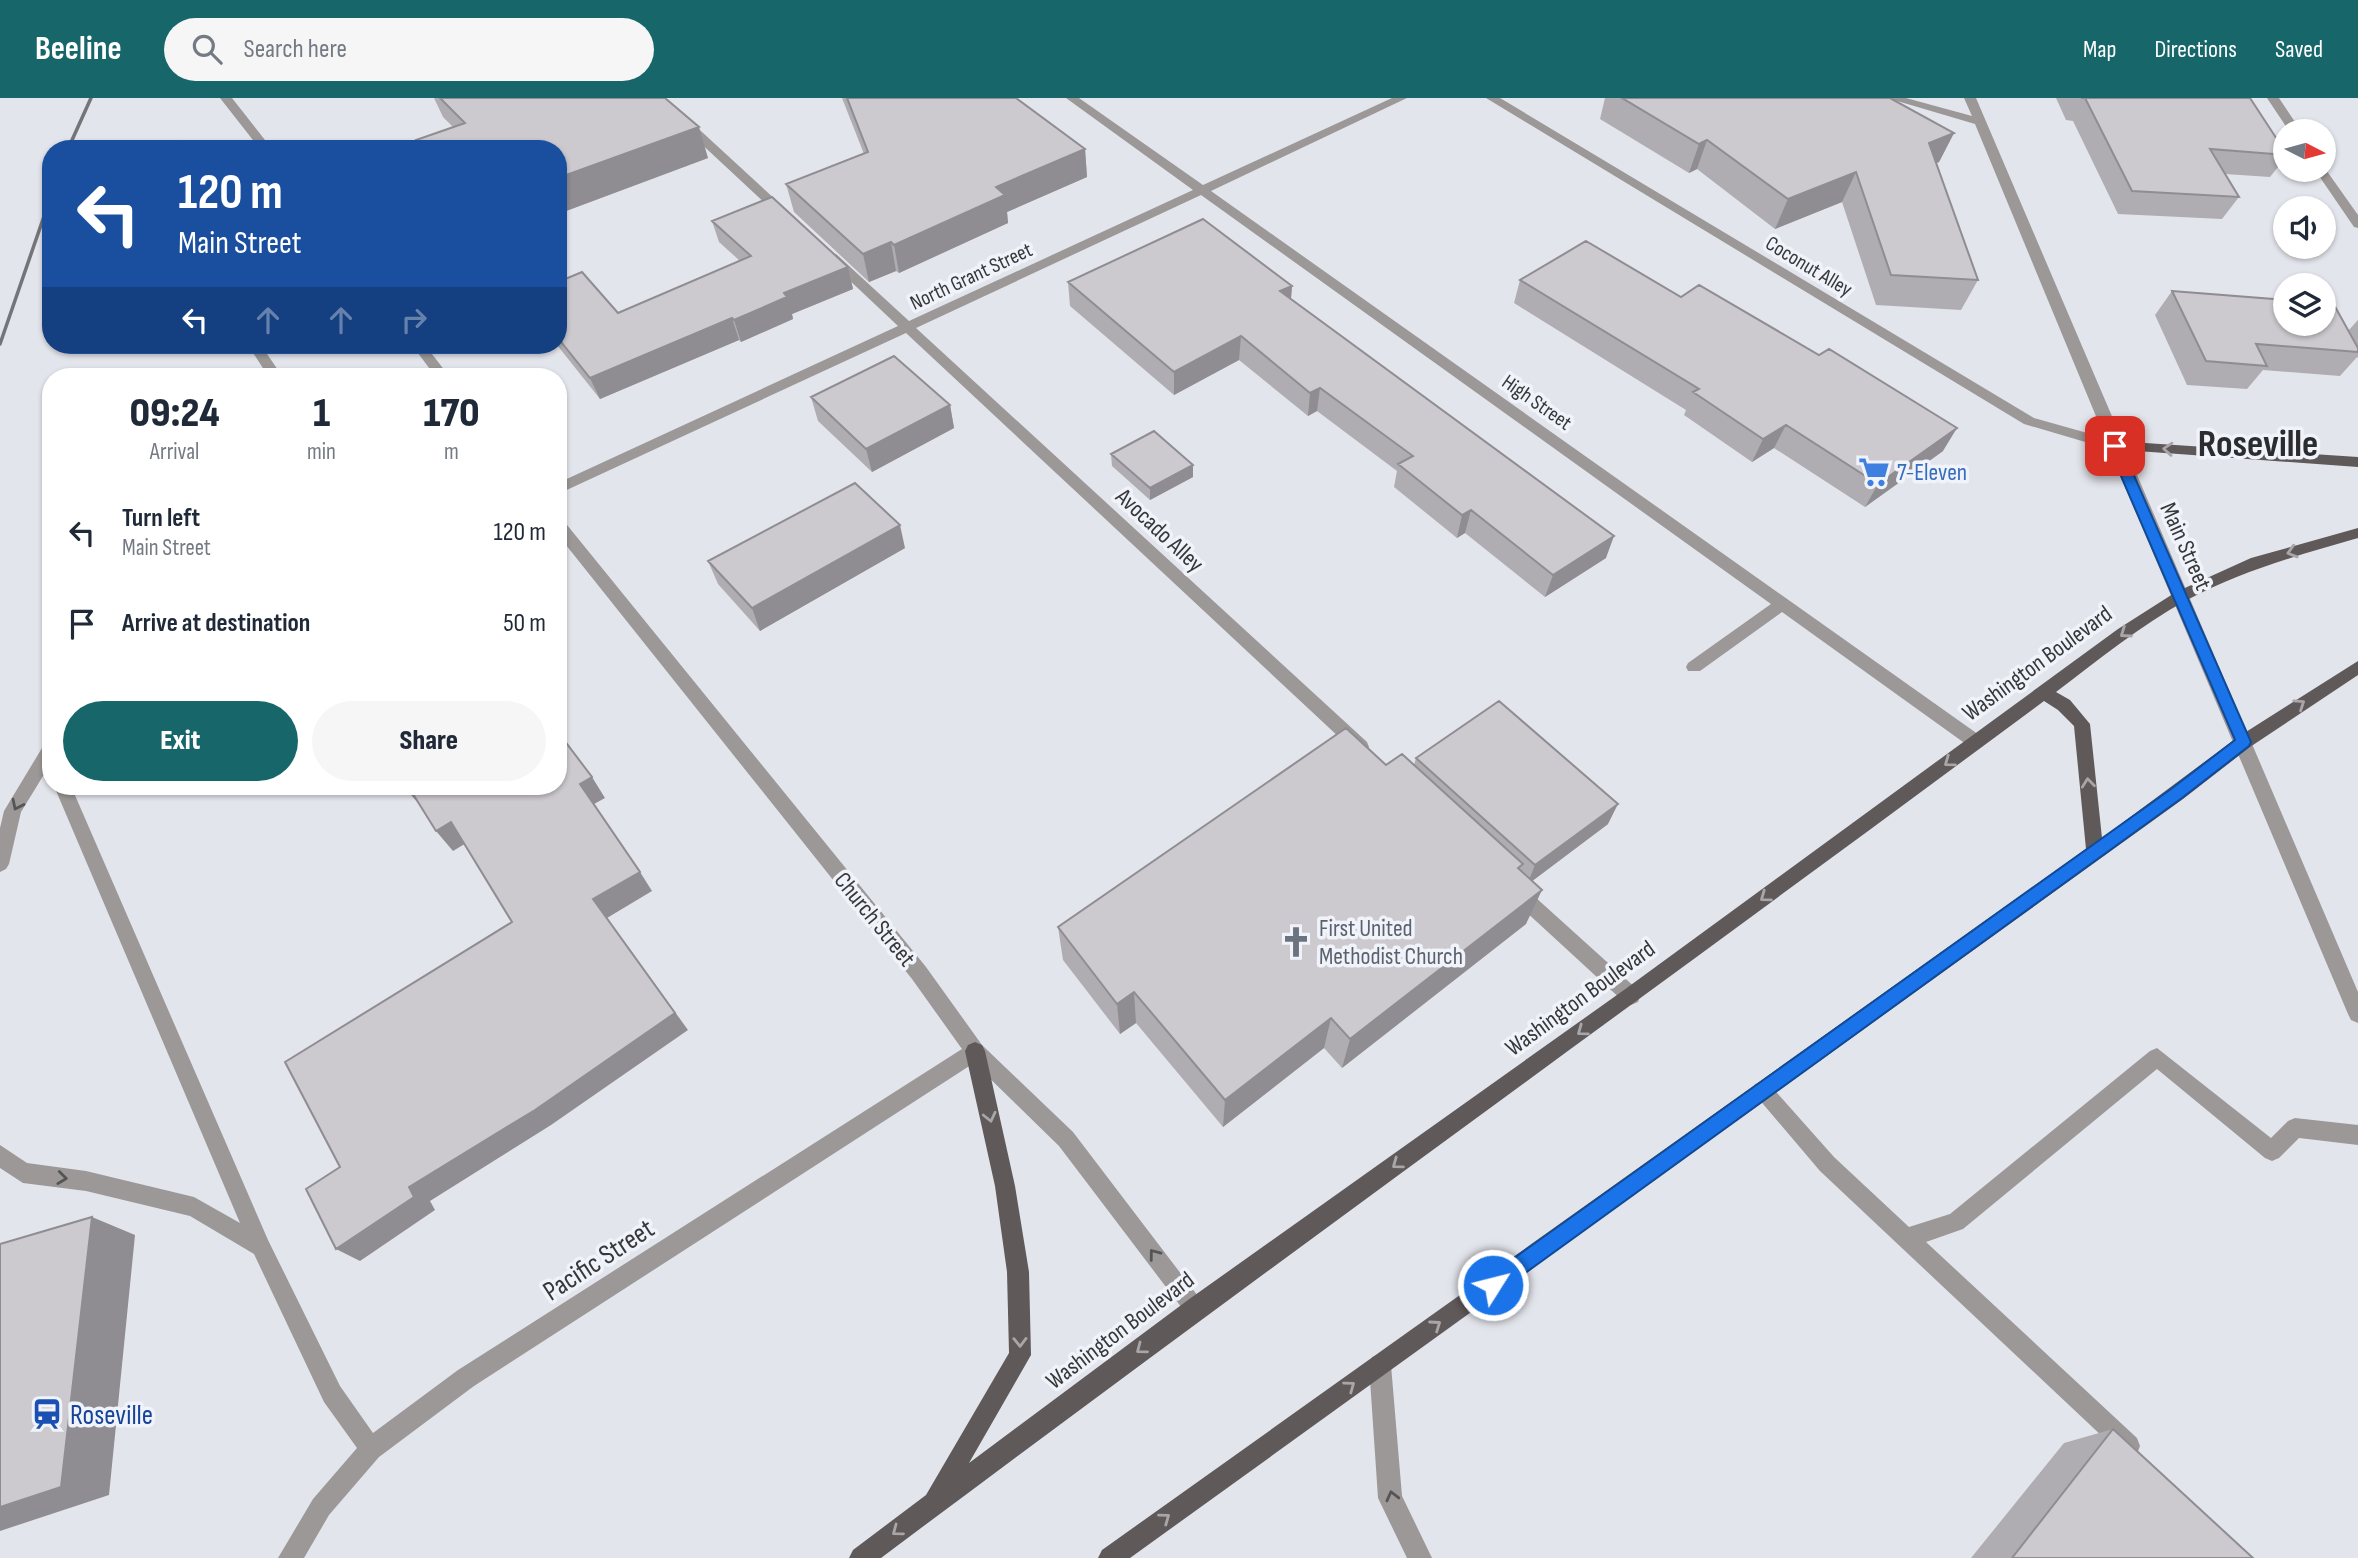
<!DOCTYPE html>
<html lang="en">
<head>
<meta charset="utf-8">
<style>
	:root { --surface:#fff; --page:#f6f6f7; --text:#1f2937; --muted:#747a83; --accent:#17666a }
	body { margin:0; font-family:"Sofia Sans Condensed",sans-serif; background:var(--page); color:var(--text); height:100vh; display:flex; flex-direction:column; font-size:26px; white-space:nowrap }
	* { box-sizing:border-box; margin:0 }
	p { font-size:23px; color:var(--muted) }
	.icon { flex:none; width:38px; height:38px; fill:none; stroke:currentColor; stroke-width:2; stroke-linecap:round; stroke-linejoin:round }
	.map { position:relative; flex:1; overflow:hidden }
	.details { position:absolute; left:42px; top:270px; width:525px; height:427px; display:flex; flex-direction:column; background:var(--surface); border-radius:28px; box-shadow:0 2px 5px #0004 }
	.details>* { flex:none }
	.guide { position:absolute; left:42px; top:42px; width:525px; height:214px; border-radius:28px; box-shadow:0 2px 5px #0004; background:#1a4fa0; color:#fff; overflow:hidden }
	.needle { width:46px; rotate:96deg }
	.controls { position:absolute; left:2273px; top:21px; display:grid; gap:14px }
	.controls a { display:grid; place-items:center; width:63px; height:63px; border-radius:50%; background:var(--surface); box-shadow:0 2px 5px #0004; font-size:35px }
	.pin { position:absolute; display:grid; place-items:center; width:60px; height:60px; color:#fff; margin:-30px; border-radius:14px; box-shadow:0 4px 10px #0006 }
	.me { position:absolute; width:77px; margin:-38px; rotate:54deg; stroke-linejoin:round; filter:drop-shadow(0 0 5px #0008) }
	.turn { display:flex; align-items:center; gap:24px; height:147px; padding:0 21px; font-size:32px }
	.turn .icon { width:91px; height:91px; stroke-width:2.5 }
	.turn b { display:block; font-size:49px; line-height:60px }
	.lanes { display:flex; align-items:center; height:66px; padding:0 21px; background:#0003; justify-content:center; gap:35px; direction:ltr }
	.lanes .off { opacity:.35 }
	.eta { display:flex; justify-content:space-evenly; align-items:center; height:119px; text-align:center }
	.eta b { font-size:42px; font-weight:800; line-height:49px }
	.primary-button { display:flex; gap:14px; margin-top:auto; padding:14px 21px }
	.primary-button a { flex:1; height:80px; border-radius:42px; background:var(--accent); color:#fff; font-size:28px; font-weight:800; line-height:80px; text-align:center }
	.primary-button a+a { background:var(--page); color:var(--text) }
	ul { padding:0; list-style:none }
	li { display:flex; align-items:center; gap:21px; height:91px; padding:0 21px }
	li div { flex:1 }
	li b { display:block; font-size:26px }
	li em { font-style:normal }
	header { display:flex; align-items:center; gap:42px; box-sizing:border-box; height:98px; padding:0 35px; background:var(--accent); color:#fff }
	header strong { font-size:33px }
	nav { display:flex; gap:38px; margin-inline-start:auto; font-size:24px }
	.search { width:490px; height:63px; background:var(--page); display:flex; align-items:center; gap:18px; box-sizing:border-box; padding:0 24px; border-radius:38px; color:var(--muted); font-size:26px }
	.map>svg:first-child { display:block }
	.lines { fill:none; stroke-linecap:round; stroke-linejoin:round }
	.minor { fill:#9c9898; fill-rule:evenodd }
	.major { fill:#5f5959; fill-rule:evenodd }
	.rail { stroke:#747579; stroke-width:3.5 }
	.wall { fill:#afadb2 }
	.shaded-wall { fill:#8f8d91 }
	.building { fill:#ccc9cf; stroke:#8f8d91; stroke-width:2 }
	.oneway { stroke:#a8a6a9 }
	.oneway2 { stroke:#555556 }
	.route { fill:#1a73e8; stroke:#114b97; stroke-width:2 }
	.labels { text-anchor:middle; stroke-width:7; stroke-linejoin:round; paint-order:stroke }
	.far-street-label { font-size:21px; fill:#37383a; stroke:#f0f3f9 }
	.shop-label { font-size:24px; fill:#366cbe; stroke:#f0f3f9; text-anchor:start }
	.street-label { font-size:24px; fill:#37383a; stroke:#f0f3f9 }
	.worship-label { font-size:24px; fill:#5b616d; stroke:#f0f3f9; text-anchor:start }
	.near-street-label { font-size:28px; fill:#37383a; stroke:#f0f3f9 }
	.near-transit-label { font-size:28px; fill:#164399; stroke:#f0f3f9; text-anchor:start }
	.town-label { font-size:38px; font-weight:bold; fill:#2a2c30; stroke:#f0f3f9 }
</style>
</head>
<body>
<header>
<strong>Beeline</strong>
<div class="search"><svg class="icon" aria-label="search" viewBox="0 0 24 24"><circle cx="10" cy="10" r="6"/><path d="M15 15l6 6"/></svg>Search here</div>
<nav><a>Map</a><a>Directions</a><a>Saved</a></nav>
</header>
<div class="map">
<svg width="2358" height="1460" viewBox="0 0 2358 1460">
	<rect width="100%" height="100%" fill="#e3e5ec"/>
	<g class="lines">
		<path class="minor" d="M 220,0 L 232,0 L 272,51 L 260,51 Z
			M 652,0 L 665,0 L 789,114 L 789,120 L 781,120 Z
			M 1066,0 L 1079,0 L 1203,87 L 1392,0 L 1407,0 L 1211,93 L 1982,639 L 1984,644 L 1982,649 L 1970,649 L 1782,514 L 1700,573 L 1688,573 L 1686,569 L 1688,565 L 1771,506 L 1201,97 L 916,230 L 1367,644 L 1369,649 L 1367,654 L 1355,654 L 906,235 L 558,396 L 558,385 L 898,228 L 828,162 L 828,156 L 836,156 L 909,223 L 1193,92 Z
			M 1486,0 L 1500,0 L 2034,320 L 2105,340 L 1975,26 L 1887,0 L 1906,0 L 1972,18 L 1964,0 L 1976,0 L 2358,894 L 2358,925 L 2351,922 L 2348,916 L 2109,351 L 2024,326 Z
			M 2267,0 L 2279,0 L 2301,33 L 2289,33 Z
			M 2324,69 L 2358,117 L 2358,130 L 2354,129 L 2315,72 L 2324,72 Z
			M 248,247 L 261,247 L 282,278 L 268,278 Z
			M 412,247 L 425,247 L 449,278 L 435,278 Z
			M 558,421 L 563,422 L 926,869 L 982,947 L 1073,1034 L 1207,1210 L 1204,1218 L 1196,1221 L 1188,1218 L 1059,1048 L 974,965 L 474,1288 L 379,1359 L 329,1417 L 304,1460 L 278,1460 L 313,1401 L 357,1350 L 324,1304 L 254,1156 L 190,1118 L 86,1093 L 23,1085 L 0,1070 L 0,1047 L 27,1065 L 86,1073 L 194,1099 L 240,1125 L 54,688 L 71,688 L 268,1142 L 340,1288 L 373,1335 L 458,1272 L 962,951 L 912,881 L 558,437 Z
			M 51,643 L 51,665 L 21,714 L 9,766 L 6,771 L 0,774 L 0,730 L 4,713 L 45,645 Z
			M 1517,786 L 1523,788 L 1638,892 L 1640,898 L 1638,904 L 1631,907 L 1624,904 L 1511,800 L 1508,794 L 1511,788 Z
			M 2157,950 L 2271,1040 L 2288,1023 L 2295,1020 L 2358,1027 L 2358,1047 L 2299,1040 L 2279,1060 L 2272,1063 L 2265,1060 L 2157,971 L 1963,1131 L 1926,1144 L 2137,1340 L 2140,1348 L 2137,1356 L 2129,1359 L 2121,1356 L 1820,1073 L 1752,993 L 1755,986 L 1762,984 L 1769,986 L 1834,1059 L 1909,1129 L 1950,1116 L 2150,953 Z
			M 1380,1256 L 1388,1259 L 1391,1267 L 1402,1398 L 1432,1460 L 1407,1460 L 1378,1400 L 1369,1267 L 1372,1259 Z"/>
		<path class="major" d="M 2115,343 L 2358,359 L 2358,369 L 2110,351 L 2108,348 Z
			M 2358,430 L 2358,440 C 2299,457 2241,473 2187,502 C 2141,527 2098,562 2056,594 L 2070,602 L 2090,626 L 2102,740 L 2238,639 L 2358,563 L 2358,577 L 2250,649 L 2183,701 L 1130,1460 L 1098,1460 L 1102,1452 L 2086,751 L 2074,628 L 2058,612 L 2044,603 C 1657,890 1266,1171 881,1460 L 849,1460 L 853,1452 L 926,1397 L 1009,1255 L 1007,1174 L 995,1088 L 965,953 L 968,947 L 975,944 L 982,947 L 985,953 L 1015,1088 L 1029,1174 L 1031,1257 L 969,1365 L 1188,1202 L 1624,892 L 2118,531 L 2176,494 L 2251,460 Z"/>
		<path class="rail" d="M 68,51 L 91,0
			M 0,246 L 51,98"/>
	</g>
	<path class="wall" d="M 434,0 L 665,0 L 708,60 L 558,116 L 558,51 L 420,51 L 416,42 L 453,29 L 443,19 Z
		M 842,0 L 1016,0 L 1085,51 L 1087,79 L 1007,114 L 1008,125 L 899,175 L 896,173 L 869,184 L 794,114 L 786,86 L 864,56 Z
		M 1605,0 L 1890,0 L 1954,35 L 1939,64 L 1936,65 L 1978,182 L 1961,212 L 1876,207 L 1842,104 L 1775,131 L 1697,71 L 1689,75 L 1600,21 Z
		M 2056,0 L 2250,0 L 2286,55 L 2286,59 L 2270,79 L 2225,76 L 2239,99 L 2222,121 L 2118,116 L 2073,23 L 2066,22 Z
		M 712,123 L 848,169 L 853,191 L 792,216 L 793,221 L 741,244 L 739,242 L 600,301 L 557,247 L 558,247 L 558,184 L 618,215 L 740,163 L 719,144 Z
		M 1520,182 L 1943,353 L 1865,409 L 1774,350 L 1752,364 L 1684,317 L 1686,312 L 1514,205 Z
		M 1068,184 L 1292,188 L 1291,201 L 1606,460 L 1545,499 L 1465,435 L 1457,440 L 1394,389 L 1397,373 L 1317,313 L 1308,318 L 1239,262 L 1174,297 L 1070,208 Z
		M 2172,193 L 2348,233 L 2358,222 L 2358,260 L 2357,259 L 2340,278 L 2263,272 L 2247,291 L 2187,287 L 2155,217 Z
		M 811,299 L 950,307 L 954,330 L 872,374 L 818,323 Z
		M 1111,356 L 1193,379 L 1150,402 L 1112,368 Z
		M 905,450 L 760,533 L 718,486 L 708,463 Z
		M 1416,660 L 1608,726 L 1532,783 L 1526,826 L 1342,970 L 1324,950 L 1223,1029 L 1136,925 L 1120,936 L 1063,862 L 1058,829 L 1386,667 L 1414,667 Z
		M 2113,1331 L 2253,1460 L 1971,1460 L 2064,1345 Z"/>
	<path class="shaded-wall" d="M 699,29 L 708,60 L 558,116 L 558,80 Z
		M 1954,35 L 1939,64 L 1915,74 L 1929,45 Z
		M 1707,42 L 1697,71 L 1689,75 L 1699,46 Z
		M 1085,51 L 1087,79 L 1007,114 L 1008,125 L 899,175 L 894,147 L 996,89 Z
		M 1856,74 L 1842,104 L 1775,131 L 1788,101 Z
		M 891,144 L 896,173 L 869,184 L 863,156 Z
		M 848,169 L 853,191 L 792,216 L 793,221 L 741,244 L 734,222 L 784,195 Z
		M 1292,188 L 1290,211 L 1280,193 Z
		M 732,220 L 739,242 L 600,301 L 590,280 Z
		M 1241,238 L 1239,262 L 1174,297 L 1174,274 Z
		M 1320,290 L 1317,313 L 1308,318 L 1310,295 Z
		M 950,307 L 954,330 L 872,374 L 866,351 Z
		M 1786,327 L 1774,350 L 1752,364 L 1763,341 Z
		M 1957,330 L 1943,353 L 1865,409 L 1878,386 Z
		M 1193,367 L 1193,379 L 1150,402 L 1150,390 Z
		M 1471,412 L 1465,435 L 1457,440 L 1462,417 Z
		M 900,427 L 905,450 L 760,533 L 752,510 Z
		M 1614,438 L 1606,460 L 1545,499 L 1553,477 Z
		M 558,627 L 563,634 L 558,636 Z
		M 592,679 L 605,700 L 594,706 L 580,686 Z
		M 403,688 L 408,688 L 420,707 Z
		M 1618,706 L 1608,726 L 1527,787 L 1535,767 Z
		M 451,724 L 468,744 L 453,753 L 436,733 Z
		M 640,774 L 652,793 L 607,820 L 688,932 L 551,1027 L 430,1103 L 435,1112 L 360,1163 L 336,1151 L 409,1089 L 593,801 Z
		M 1542,792 L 1526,826 L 1342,970 L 1350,941 Z
		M 1134,894 L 1136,925 L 1120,936 L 1117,906 Z
		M 1331,920 L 1324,950 L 1223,1029 L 1225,1002 Z
		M 92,1119 L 135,1137 L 109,1397 L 0,1433 L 0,1409 Z"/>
	<path class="building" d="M 440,0 L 665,0 L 699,29 L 558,80 L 558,51 L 422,51 L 416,42 L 465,25 Z
		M 847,0 L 1016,0 L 1085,51 L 996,89 L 1005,97 L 894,147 L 891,144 L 863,156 L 786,86 L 868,54 Z
		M 1622,0 L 1890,0 L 1954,35 L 1929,45 L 1978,182 L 1891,177 L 1856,74 L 1788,101 L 1707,42 L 1699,46 Z
		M 2081,0 L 2250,0 L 2286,55 L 2286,57 L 2210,51 L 2239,99 L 2132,93 L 2085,0 Z
		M 176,43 L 182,51 L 154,51 Z
		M 772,99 L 848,169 L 784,195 L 787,199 L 734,222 L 732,220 L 590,280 L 558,240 L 558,184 L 582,174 L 618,215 L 751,158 L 712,123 Z
		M 1203,121 L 1292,188 L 1280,193 L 1614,438 L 1553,477 L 1471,412 L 1462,417 L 1398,366 L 1413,358 L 1320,290 L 1310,295 L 1241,238 L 1174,274 L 1068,184 Z
		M 1586,143 L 1681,199 L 1699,187 L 1819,257 L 1829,251 L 1957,330 L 1878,386 L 1786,327 L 1763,341 L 1693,294 L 1699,291 L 1520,182 Z
		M 2172,193 L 2286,202 L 2286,226 L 2324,226 L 2324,205 L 2333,205 L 2358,250 L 2358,254 L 2256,246 L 2267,268 L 2206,263 Z
		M 894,258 L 950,307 L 866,351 L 811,299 Z
		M 1154,333 L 1193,367 L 1150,390 L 1111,356 Z
		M 855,385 L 900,427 L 752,510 L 708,463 Z
		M 1499,603 L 1618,706 L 1535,767 L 1416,660 Z
		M 1346,630 L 1386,667 L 1402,656 L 1523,766 L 1518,770 L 1542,792 L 1350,941 L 1331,920 L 1225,1002 L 1134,894 L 1117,906 L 1058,829 Z
		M 558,634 L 592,679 L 580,686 L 640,774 L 593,801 L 675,915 L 535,1012 L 409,1089 L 414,1099 L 336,1151 L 306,1091 L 340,1069 L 285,964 L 512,824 L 451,724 L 436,733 L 408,688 L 558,688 Z
		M 92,1119 L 61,1389 L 0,1409 L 0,1146 Z
		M 2113,1331 L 2253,1460 L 2012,1460 Z"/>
	<defs><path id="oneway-chevron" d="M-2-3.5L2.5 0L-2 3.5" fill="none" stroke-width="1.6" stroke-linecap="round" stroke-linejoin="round" transform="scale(1.75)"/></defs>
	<g class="oneway">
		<use href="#oneway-chevron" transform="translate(2168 351) rotate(-176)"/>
		<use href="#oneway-chevron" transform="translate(2292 454) rotate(164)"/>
		<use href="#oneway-chevron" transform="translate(2125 535) rotate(145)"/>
		<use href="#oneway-chevron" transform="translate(2300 606) rotate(-34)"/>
		<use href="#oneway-chevron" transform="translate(1949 664) rotate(144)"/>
		<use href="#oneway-chevron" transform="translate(2088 685) rotate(-96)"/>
		<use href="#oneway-chevron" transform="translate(1765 799) rotate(144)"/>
		<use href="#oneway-chevron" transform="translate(1582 933) rotate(144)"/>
		<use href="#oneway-chevron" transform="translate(990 1019) rotate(77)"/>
		<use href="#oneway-chevron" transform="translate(1397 1066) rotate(144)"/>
		<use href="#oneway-chevron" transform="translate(1436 1227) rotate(-35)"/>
		<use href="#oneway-chevron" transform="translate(1020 1244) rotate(89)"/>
		<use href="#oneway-chevron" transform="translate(1141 1251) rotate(143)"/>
		<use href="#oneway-chevron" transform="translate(1350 1288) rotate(-36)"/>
		<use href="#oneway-chevron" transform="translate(1165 1420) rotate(-36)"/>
		<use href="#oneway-chevron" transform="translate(897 1433) rotate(143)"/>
	</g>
	<g class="oneway2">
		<use href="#oneway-chevron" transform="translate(17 707) rotate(116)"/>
		<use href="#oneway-chevron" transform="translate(62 1080) rotate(7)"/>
		<use href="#oneway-chevron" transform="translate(1154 1156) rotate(-127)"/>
		<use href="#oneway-chevron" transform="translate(1392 1398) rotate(-104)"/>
	</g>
	<path class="route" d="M 2115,344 L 2121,348 L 2251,644 L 2249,648 L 2182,700 L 1499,1194 L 1493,1197 L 1486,1194 L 1483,1187 L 1486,1180 L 2171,691 L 2235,642 L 2108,348 Z"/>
	<defs>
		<symbol id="supermarket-bare" viewBox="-9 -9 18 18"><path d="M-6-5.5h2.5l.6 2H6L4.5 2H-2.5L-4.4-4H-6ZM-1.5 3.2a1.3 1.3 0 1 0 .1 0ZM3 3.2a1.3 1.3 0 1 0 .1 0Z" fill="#3f7fe0" stroke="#f0f3f9" stroke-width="2.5" paint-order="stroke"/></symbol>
		<symbol id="church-bare" viewBox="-9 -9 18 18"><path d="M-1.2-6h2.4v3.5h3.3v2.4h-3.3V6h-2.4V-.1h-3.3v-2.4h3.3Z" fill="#6b7280" stroke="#f0f3f9" stroke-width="2.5" paint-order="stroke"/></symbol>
		<symbol id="station-bare" viewBox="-9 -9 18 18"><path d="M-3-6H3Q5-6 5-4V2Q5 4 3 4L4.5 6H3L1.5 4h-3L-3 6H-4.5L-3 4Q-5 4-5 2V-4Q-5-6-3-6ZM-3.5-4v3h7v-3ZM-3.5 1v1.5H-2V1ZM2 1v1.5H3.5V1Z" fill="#1a4fb4" stroke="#f0f3f9" stroke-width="2.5" paint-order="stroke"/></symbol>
	</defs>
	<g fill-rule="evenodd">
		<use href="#supermarket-bare" x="1852" y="352" width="44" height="44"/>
		<use href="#church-bare" x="1274" y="822" width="44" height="44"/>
		<use href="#station-bare" x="25" y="1294" width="44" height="44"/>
	</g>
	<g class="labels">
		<g class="far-street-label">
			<text transform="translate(1809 168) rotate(31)" y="7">Coconut Alley</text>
			<text transform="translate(971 178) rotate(-25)" y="7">North Grant Street</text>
			<text transform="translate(1537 304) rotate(35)" y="7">High Street</text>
		</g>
		<g class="shop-label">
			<text x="1897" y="382">7-Eleven</text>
		</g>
		<g class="street-label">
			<text transform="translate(1160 432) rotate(43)" y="8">Avocado Alley</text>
			<text transform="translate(2186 448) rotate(66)" y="8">Main Street</text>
			<text transform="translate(2037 565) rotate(-36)" y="8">Washington Boulevard</text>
			<text transform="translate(875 821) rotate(51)" y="8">Church Street</text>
			<text transform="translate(1580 900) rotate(-36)" y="8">Washington Boulevard</text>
			<text transform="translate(1120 1232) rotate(-37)" y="8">Washington Boulevard</text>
		</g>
		<g class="worship-label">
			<text x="1319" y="838">First United<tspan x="1319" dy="28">Methodist Church</tspan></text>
		</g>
		<g class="near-street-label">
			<text transform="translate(598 1161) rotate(-33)" y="10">Pacific Street</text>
		</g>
		<g class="near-transit-label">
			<text x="70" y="1326">Roseville</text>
		</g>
		<g class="town-label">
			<text x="2258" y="358">Roseville</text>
		</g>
	</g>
</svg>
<div class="controls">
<a><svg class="needle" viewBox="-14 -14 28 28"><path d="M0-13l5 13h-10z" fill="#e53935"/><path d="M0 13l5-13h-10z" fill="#747a83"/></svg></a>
<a><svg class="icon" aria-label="sound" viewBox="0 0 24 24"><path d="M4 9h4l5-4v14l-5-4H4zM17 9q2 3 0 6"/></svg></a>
<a><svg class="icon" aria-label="layers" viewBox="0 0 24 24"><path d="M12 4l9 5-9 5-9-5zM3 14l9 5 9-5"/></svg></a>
</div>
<div class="pin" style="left:2115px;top:348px;background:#d93025"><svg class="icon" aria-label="arrive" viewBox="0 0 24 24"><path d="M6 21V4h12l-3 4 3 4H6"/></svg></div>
<svg class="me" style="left:1493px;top:1187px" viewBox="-20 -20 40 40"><circle r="17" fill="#1a73e8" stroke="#fff" stroke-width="3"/><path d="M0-11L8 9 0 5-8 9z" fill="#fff"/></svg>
<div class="guide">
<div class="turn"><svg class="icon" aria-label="left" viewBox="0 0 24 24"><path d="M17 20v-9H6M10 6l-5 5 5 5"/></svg><div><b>120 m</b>Main Street</div></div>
<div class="lanes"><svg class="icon" aria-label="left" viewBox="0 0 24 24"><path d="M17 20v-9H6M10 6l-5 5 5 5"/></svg><svg class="icon off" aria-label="ahead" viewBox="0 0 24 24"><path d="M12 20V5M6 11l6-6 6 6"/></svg><svg class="icon off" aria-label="ahead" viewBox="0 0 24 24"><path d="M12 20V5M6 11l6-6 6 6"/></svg><svg class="icon off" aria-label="right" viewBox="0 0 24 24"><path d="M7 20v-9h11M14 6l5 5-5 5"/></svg></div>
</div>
<section class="details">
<div class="eta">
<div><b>09:24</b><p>Arrival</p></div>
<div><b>1</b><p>min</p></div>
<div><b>170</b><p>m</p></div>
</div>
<ul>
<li><svg class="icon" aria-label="left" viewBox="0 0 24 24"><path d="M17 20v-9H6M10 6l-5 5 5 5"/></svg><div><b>Turn left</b><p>Main Street</p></div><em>120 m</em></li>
<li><svg class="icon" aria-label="arrive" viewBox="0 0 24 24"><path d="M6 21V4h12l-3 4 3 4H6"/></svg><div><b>Arrive at destination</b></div><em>50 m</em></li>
</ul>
<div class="primary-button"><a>Exit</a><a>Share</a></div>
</section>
</div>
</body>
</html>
